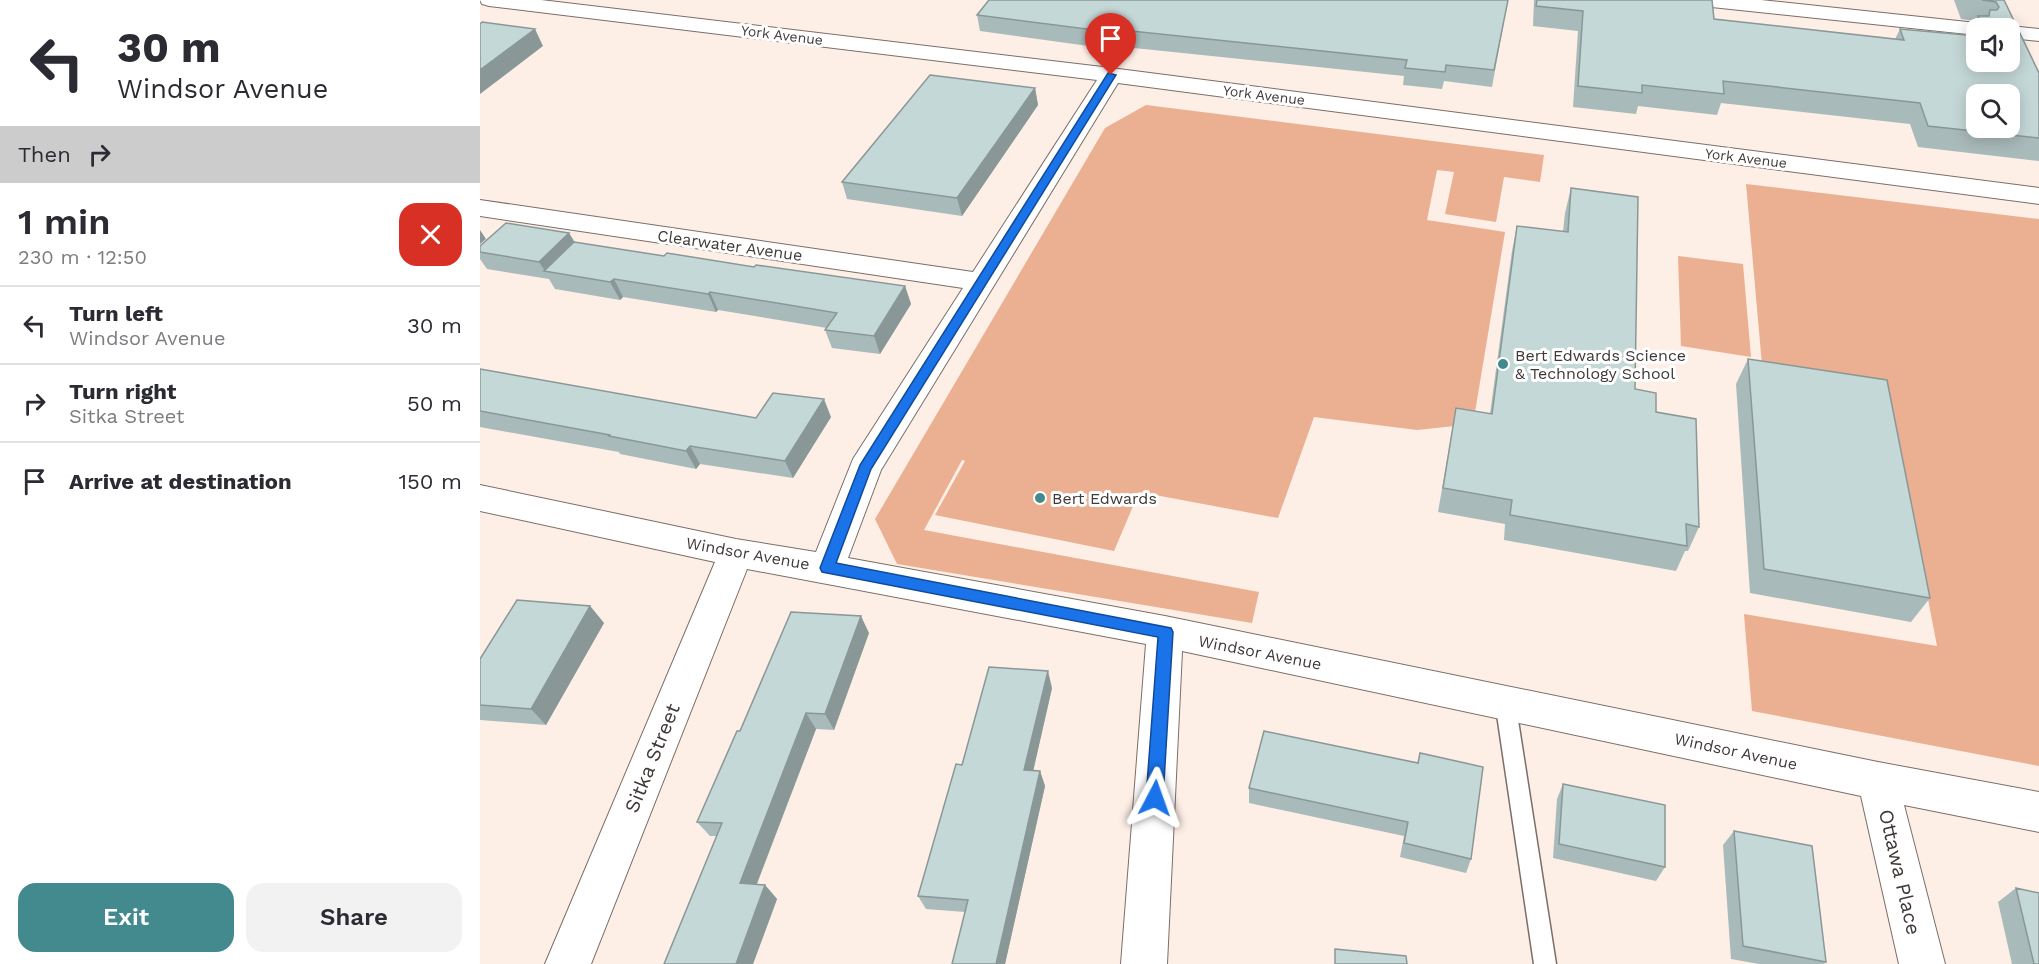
<!DOCTYPE html>
<html lang="en">
<head>
<meta charset="utf-8">
<style>
	:root { --surface:#fff; --page:#f2f2f3; --text:#2b2b33; --muted:#7c7c81; --line:#e1e1e2; --accent:#428a8d }
	body { margin:0; font-family:"Work Sans",sans-serif; background:var(--page); color:var(--text); height:100vh; display:flex; flex-direction:column; font-size:22px; white-space:nowrap }
	* { box-sizing:border-box; margin:0 }
	p { font-size:20px; color:var(--muted) }
	.icon { flex:none; width:33px; height:33px; fill:none; stroke:currentColor; stroke-width:2; stroke-linecap:round; stroke-linejoin:round }
	.map { position:relative; flex:1; overflow:hidden }
	.side { display:flex; flex-direction:column; background:var(--surface); width:480px }
	.side>* { flex:none }
	.hud { background:#fff; color:var(--text); overflow:hidden }
	.fabs { position:absolute; left:1486px; top:18px; display:grid; gap:12px }
	.fabs a { display:grid; place-items:center; width:54px; height:54px; border-radius:12px; background:var(--surface); box-shadow:0 3px 15px #0003; font-size:30px }
	.pin { position:absolute; display:grid; place-items:center; width:51px; height:51px; color:#fff; margin:-62px -26px; border-radius:50% 50% 50% 0; rotate:-45deg; box-shadow:0 0 6px #0007 }
	.pin .icon { rotate:45deg }
	.me { position:absolute; width:66px; margin:-33px; rotate:4deg; stroke-linejoin:round; filter:drop-shadow(0 0 4px #0008) }
	.turn { display:flex; align-items:center; gap:21px; height:126px; padding:0 18px; font-size:27px }
	.turn .icon { width:78px; height:78px; stroke-width:2.5 }
	.turn b { display:block; font-size:42px; line-height:51px }
	.then { display:flex; align-items:center; height:57px; padding:0 18px; background:#0003; gap:12px; font-size:22px }
	.round { display:grid; place-items:center; flex:none; width:63px; height:63px; border-radius:18px; background:var(--page) }
	.headline { display:flex; align-items:center; justify-content:space-between; height:102px; padding:0 18px }
	h1 { font-size:36px; font-weight:600; line-height:45px }
	.action { display:flex; gap:12px; margin-top:auto; padding:12px 18px }
	.action a { flex:1; height:69px; border-radius:18px; background:var(--accent); color:#fff; font-size:24px; font-weight:600; line-height:69px; text-align:center }
	.action a+a { background:var(--page); color:var(--text) }
	ul { padding:0; list-style:none }
	li { display:flex; align-items:center; gap:18px; height:78px; padding:0 18px; border-top:2px solid var(--line) }
	li div { flex:1 }
	li b { display:block; font-size:22px }
	li em { font-style:normal }
	main { display:flex; flex:1; min-height:0 }
	.map>svg:first-child { display:block }
	.green { fill:#ebaf91 }
	.lines { fill:none; stroke-linecap:round; stroke-linejoin:round }
	.service-casing { stroke:#7b6e68; stroke-width:3 }
	.minor-casing { stroke:#7b6e68; stroke-width:2 }
	.service { fill:#fff; fill-rule:evenodd }
	.minor { fill:#fff; fill-rule:evenodd }
	.wall { fill:#a9baba; fill-rule:evenodd }
	.shaded-wall { fill:#8a9797 }
	.building { fill:#c5d8d8; stroke:#8a9797; stroke-width:1.5; fill-rule:evenodd }
	.route { fill:#1a73e8; stroke:#114b97; stroke-width:1.5 }
	.poi-dot { fill:#428a8d; stroke:#fff; stroke-width:2 }
	.labels { text-anchor:middle; stroke-width:6; stroke-linejoin:round; paint-order:stroke }
	.far-street-label { font-size:14px; fill:#3f3937; stroke:#fff }
	.street-label { font-size:16px; fill:#3f3937; stroke:#fff }
	.poi-label { font-size:16px; fill:#3f3937; stroke:#fff; text-anchor:start }
	.near-street-label { font-size:20px; fill:#3f3937; stroke:#fff }
</style>
</head>
<body>
<main>
<section class="side">
<div class="hud">
<div class="turn"><svg class="icon" aria-label="left" viewBox="0 0 24 24"><path d="M17 20v-9H6M10 6l-5 5 5 5"/></svg><div><b>30 m</b>Windsor Avenue</div></div>
<div class="then">Then<svg class="icon" aria-label="right" viewBox="0 0 24 24"><path d="M7 20v-9h11M14 6l5 5-5 5"/></svg></div>
</div>
<div class="headline"><div><h1>1 min</h1><p>230 m · 12:50</p></div><a class="round" style="background:#d93025;color:#fff"><svg class="icon" aria-label="close" viewBox="0 0 24 24"><path d="M6 6l12 12M18 6L6 18"/></svg></a></div>
<ul>
<li><svg class="icon" aria-label="left" viewBox="0 0 24 24"><path d="M17 20v-9H6M10 6l-5 5 5 5"/></svg><div><b>Turn left</b><p>Windsor Avenue</p></div><em>30 m</em></li>
<li><svg class="icon" aria-label="right" viewBox="0 0 24 24"><path d="M7 20v-9h11M14 6l5 5-5 5"/></svg><div><b>Turn right</b><p>Sitka Street</p></div><em>50 m</em></li>
<li><svg class="icon" aria-label="arrive" viewBox="0 0 24 24"><path d="M6 21V4h12l-3 4 3 4H6"/></svg><div><b>Arrive at destination</b></div><em>150 m</em></li>
</ul>
<div class="action"><a>Exit</a><a>Share</a></div>
</section>
<div class="map">
<svg width="1559" height="964" viewBox="0 0 1559 964">
	<rect width="100%" height="100%" fill="#fdeee6"/>
	<path class="green" d="M 666,105 L 1064,155 L 1060,182 L 1024,177 L 1016,222 L 965,214 L 974,172 L 957,170 L 947,220 L 1025,232 L 993,424 L 937,430 L 834,417 L 798,518 L 659,492 L 634,551 L 455,515 L 485,461 L 482,460 L 444,530 L 779,592 L 772,623 L 417,564 L 395,519 L 625,128 Z
		M 1266,184 L 1559,219 L 1559,766 L 1272,711 L 1264,614 L 1457,646 L 1409,396 L 1283,376 Z
		M 1198,256 L 1263,264 L 1271,357 L 1201,346 Z"/>
	<g class="lines">
		<defs>
			<path id="service" d="M 1025,692 L 1032,695 L 1035,701 L 1076,964 L 1054,964 L 1015,701 L 1018,695 Z"/>
			<path id="minor" d="M 0,0 L 61,0 L 631,68 L 1559,188 L 1559,204 L 638,83 L 401,470 L 368,558 L 685,616 L 1398,762 L 1559,792 L 1559,832 L 1424,805 L 1465,964 L 1419,964 L 1381,796 L 702,651 L 687,964 L 641,964 L 666,644 L 267,569 L 111,964 L 65,964 L 235,562 L 0,511 L 0,485 L 256,539 L 336,552 L 373,459 L 483,288 L 0,216 L 0,200 L 493,272 L 617,80 L 9,6 L 2,4 Z
				M 1212,0 L 1281,0 L 1497,23 L 1505,24 L 1507,28 L 1497,28 L 1497,35 L 1222,6 L 1215,4 Z
				M 1530,26 L 1559,29 L 1559,41 L 1530,38 L 1530,28 L 1522,28 Z"/>
		</defs>
		<use href="#service" class="service-casing"/>
		<use href="#minor" class="minor-casing"/>
		<use href="#service" class="service"/>
		<use href="#minor" class="minor"/>
	</g>
	<path class="wall" d="M 1028,0 L 1012,87 L 964,81 L 962,89 L 923,85 L 924,76 L 625,45 L 623,48 L 500,31 L 497,15 Z
		M 1054,0 L 1232,0 L 1234,19 L 1415,39 L 1420,29 L 1489,35 L 1496,21 L 1481,19 L 1474,0 L 1524,0 L 1559,73 L 1559,161 L 1438,147 L 1430,124 L 1241,103 L 1237,115 L 1158,106 L 1156,114 L 1093,107 L 1098,31 L 1053,26 ZM 1497,28 L 1530,28 L 1497,62 Z
		M 555,88 L 558,105 L 482,216 L 367,199 L 362,182 Z
		M 1091,188 L 1155,389 L 1176,412 L 1219,527 L 1208,551 L 1205,551 L 1196,571 L 1024,540 L 1025,524 L 958,512 L 976,408 L 1010,414 L 1032,251 L 1037,226 L 1083,232 L 1085,213 Z
		M 89,233 L 95,242 L 184,256 L 425,286 L 431,304 L 400,354 L 352,348 L 345,330 L 347,328 L 238,310 L 236,312 L 143,297 L 140,300 L 75,289 L 69,279 L 7,269 L 0,259 L 0,246 Z
		M 1268,359 L 1450,598 L 1431,622 L 1270,593 L 1256,384 Z
		M 0,369 L 276,418 L 351,417 L 313,478 L 220,464 L 216,469 L 140,454 L 139,452 L 0,427 Z
		M 110,606 L 124,623 L 66,725 L 0,720 L 0,659 Z
		M 389,633 L 354,730 L 336,729 L 277,884 L 285,885 L 297,899 L 273,964 L 237,836 L 230,836 L 217,822 L 260,731 Z
		M 572,688 L 553,771 L 560,771 L 565,786 L 525,964 L 485,912 L 446,909 L 438,896 Z
		M 940,753 L 991,859 L 986,873 L 920,857 L 924,836 L 769,803 L 769,788 L 938,763 Z
		M 1083,784 L 1185,867 L 1176,881 L 1073,858 L 1077,799 Z
		M 1254,831 L 1346,962 L 1344,964 L 1279,964 L 1251,959 L 1243,845 Z
		M 1536,888 L 1559,964 L 1532,964 L 1518,902 Z"/>
	<path class="shaded-wall" d="M 623,28 L 625,45 L 623,48 L 622,31 Z
		M 55,29 L 63,46 L 0,94 L 0,70 Z
		M 555,88 L 558,105 L 482,216 L 477,198 Z
		M 0,230 L 6,239 L 0,244 Z
		M 89,233 L 99,251 L 65,271 L 59,262 Z
		M 134,279 L 143,297 L 140,300 L 130,282 Z
		M 425,286 L 431,304 L 400,354 L 394,336 Z
		M 230,292 L 238,310 L 236,312 L 228,294 Z
		M 344,399 L 351,417 L 313,478 L 305,461 Z
		M 210,446 L 220,464 L 216,469 L 206,451 Z
		M 110,606 L 124,623 L 66,725 L 51,709 Z
		M 381,616 L 389,633 L 354,730 L 345,714 Z
		M 568,671 L 572,688 L 550,785 L 544,770 Z
		M 326,713 L 336,729 L 272,896 L 260,883 Z
		M 560,771 L 565,786 L 525,964 L 516,964 Z
		M 285,885 L 297,899 L 273,964 L 256,964 Z"/>
	<path class="building" d="M 509,0 L 1028,0 L 1014,70 L 966,65 L 965,72 L 925,68 L 927,60 L 623,28 L 622,31 L 497,15 Z
		M 1057,0 L 1232,0 L 1234,19 L 1424,40 L 1420,29 L 1497,36 L 1497,62 L 1530,62 L 1530,28 L 1504,28 L 1498,16 L 1509,16 L 1510,10 L 1517,10 L 1519,7 L 1516,2 L 1502,0 L 1524,0 L 1559,73 L 1559,138 L 1448,126 L 1440,103 L 1243,81 L 1244,94 L 1162,85 L 1162,93 L 1098,86 L 1103,11 L 1056,6 ZM 1497,94 L 1530,94 L 1530,128 L 1497,128 Z
		M 2,22 L 55,29 L 0,70 L 0,24 Z
		M 450,75 L 555,88 L 477,198 L 362,182 Z
		M 1091,188 L 1158,197 L 1155,389 L 1176,393 L 1176,412 L 1216,419 L 1219,527 L 1206,524 L 1207,546 L 1030,515 L 1032,500 L 963,488 L 976,408 L 1012,414 L 1037,226 L 1088,232 Z
		M 26,223 L 89,233 L 59,262 L 0,252 L 0,246 Z
		M 94,242 L 184,256 L 187,253 L 274,267 L 276,265 L 425,286 L 394,336 L 345,330 L 357,313 L 230,292 L 228,294 L 134,279 L 130,282 L 64,271 Z
		M 1268,359 L 1407,380 L 1450,598 L 1284,569 Z
		M 0,369 L 276,418 L 293,393 L 344,399 L 305,461 L 210,446 L 206,451 L 129,436 L 130,435 L 0,411 Z
		M 37,600 L 110,606 L 51,709 L 0,705 L 0,659 Z
		M 311,612 L 381,616 L 345,714 L 326,713 L 260,883 L 285,885 L 256,964 L 184,964 L 242,823 L 217,822 L 257,731 L 260,731 Z
		M 509,667 L 568,671 L 544,770 L 560,771 L 516,964 L 521,964 L 472,964 L 488,900 L 438,896 L 476,764 L 482,765 Z
		M 784,731 L 938,763 L 940,753 L 1003,767 L 991,859 L 924,843 L 928,822 L 769,788 Z
		M 1083,784 L 1185,805 L 1185,867 L 1079,844 Z
		M 1254,831 L 1332,846 L 1346,962 L 1263,946 Z
		M 1536,888 L 1559,893 L 1559,964 L 1554,964 Z
		M 855,949 L 926,956 L 927,964 L 855,964 Z"/>
	<path class="route" d="M 628,73 L 636,75 L 391,469 L 356,563 L 691,628 L 693,632 L 683,798 L 681,804 L 675,806 L 669,804 L 666,798 L 678,637 L 347,573 L 342,572 L 340,568 L 380,465 Z"/>
	<g class="poi-dot">
		<circle cx="1023" cy="364" r="6"/>
		<circle cx="560" cy="498" r="6"/>
	</g>
	<g class="labels">
		<g class="far-street-label">
			<text transform="translate(302 35) rotate(7)" y="5">York Avenue</text>
			<text transform="translate(784 95) rotate(7)" y="5">York Avenue</text>
			<text transform="translate(1266 158) rotate(7)" y="5">York Avenue</text>
		</g>
		<g class="street-label">
			<text transform="translate(250 245) rotate(8)" y="6">Clearwater Avenue</text>
			<text transform="translate(268 553) rotate(10)" y="6">Windsor Avenue</text>
			<text transform="translate(780 652) rotate(11)" y="6">Windsor Avenue</text>
			<text transform="translate(1256 751) rotate(12)" y="6">Windsor Avenue</text>
		</g>
		<g class="poi-label">
			<text x="1035" y="361">Bert Edwards Science<tspan x="1035" dy="18">&amp; Technology School</tspan></text>
			<text x="572" y="504">Bert Edwards</text>
		</g>
		<g class="near-street-label">
			<text transform="translate(172 758) rotate(-68)" y="7">Sitka Street</text>
			<text transform="translate(1420 872) rotate(77)" y="7">Ottawa Place</text>
		</g>
	</g>
</svg>
<div class="fabs">
<a><svg class="icon" aria-label="sound" viewBox="0 0 24 24"><path d="M4 9h4l5-4v14l-5-4H4zM17 9q2 3 0 6"/></svg></a>
<a><svg class="icon" aria-label="search" viewBox="0 0 24 24"><circle cx="10" cy="10" r="6"/><path d="M15 15l6 6"/></svg></a>
</div>
<div class="pin" style="left:631px;top:75px;background:#d93025"><svg class="icon" aria-label="arrive" viewBox="0 0 24 24"><path d="M6 21V4h12l-3 4 3 4H6"/></svg></div>
<svg class="me" style="left:675px;top:798px" viewBox="-20 -20 40 40"><path d="M0-17L14 15 0 8-14 15z" fill="#1a73e8" stroke="#fff" stroke-width="4"/></svg>
</div>
</main>
</body>
</html>
